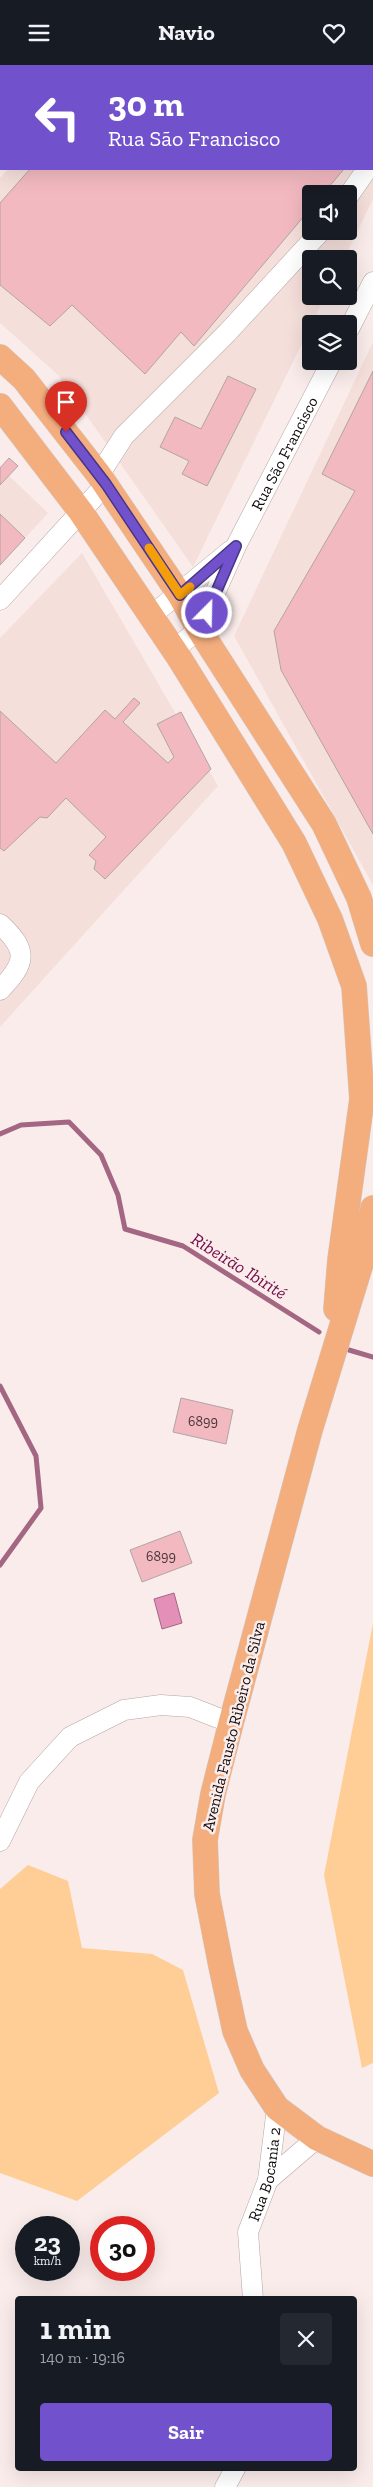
<!DOCTYPE html>
<html lang="pt">
<head>
<meta charset="utf-8">
<style>
	:root { --surface:#171b24; --page:#242831; --text:#f1f3f6; --muted:#9ea1a6; --accent:#7152cc }
	body { margin:0; font-family:"Zilla Slab",serif; background:var(--page); color:var(--text); height:100vh; display:flex; flex-direction:column; font-size:19px; white-space:nowrap }
	* { box-sizing:border-box; margin:0 }
	p { font-size:16px; color:var(--muted) }
	.icon { flex:none; width:28px; height:28px; fill:none; stroke:currentColor; stroke-width:2; stroke-linecap:round; stroke-linejoin:round }
	.map { position:relative; flex:1; overflow:hidden }
	.side { position:absolute; left:15px; top:2231px; width:342px; height:175px; display:flex; flex-direction:column; background:var(--surface); border-radius:5px; box-shadow:0 5px 20px #0002 }
	.side>* { flex:none }
	.top-card { position:absolute; left:0px; top:0px; width:374px; height:105px; box-shadow:0 5px 20px #0002; background:#7152cc; color:#fff; overflow:hidden }
	.tools { position:absolute; left:302px; top:120px; display:grid; gap:10px }
	.tools a { display:grid; place-items:center; width:55px; height:55px; border-radius:5px; background:var(--surface); box-shadow:0 5px 20px #0002; font-size:25px }
	.speed { position:absolute; left:15px; top:2151px; display:flex; gap:10px; font-size:25px; font-weight:700; text-align:center }
	.speed>* { display:grid; place-content:center; width:65px; height:65px; border-radius:50%; background:var(--surface); box-shadow:0 5px 20px #0002; line-height:1 }
	.speed small { font-size:12px; font-weight:400 }
	.speed .limit { border:8px solid #d22; background:#fff; color:#111 }
	.pin { position:absolute; display:grid; place-items:center; width:42px; height:42px; color:#fff; margin:-51px -21px; border-radius:50% 50% 50% 0; rotate:-45deg; box-shadow:0 0 5px #0007 }
	.pin .icon { rotate:45deg }
	.me { position:absolute; width:55px; margin:-28px; rotate:23deg; stroke-linejoin:round; filter:drop-shadow(0 0 4px #0008) }
	.turn { display:flex; align-items:center; gap:18px; height:105px; padding:0 25px; font-size:22px }
	.turn .icon { width:65px; height:65px; stroke-width:2.5 }
	.turn b { display:block; font-size:35px; line-height:42px }
	.round { display:grid; place-items:center; flex:none; width:52px; height:52px; border-radius:5px; background:var(--page) }
	.overview { display:flex; align-items:center; justify-content:space-between; height:85px; padding:0 25px }
	h1 { font-size:30px; font-weight:700; line-height:38px }
	.action { display:flex; gap:10px; margin-top:auto; padding:10px 25px }
	.action a { flex:1; height:58px; border-radius:5px; background:var(--accent); color:#fff; font-size:20px; font-weight:700; line-height:58px; text-align:center }
	header { display:flex; justify-content:space-between; align-items:center; height:65px; padding:0 25px; background:var(--surface); font-size:22px; font-weight:700 }
	.map>svg:first-child { display:block }
	.built { fill:#f5dfdb; fill-rule:evenodd }
	.green { fill:#ffce96 }
	.water { fill:#e48fb7; stroke:#a46783 }
	.lines { fill:none; stroke-linecap:round; stroke-linejoin:round }
	.stream { stroke:#a46783; stroke-width:5 }
	.building { fill:#f3b9c0; stroke:#b1a4a5 }
	.minor-casing { stroke:#b4a7a5; stroke-width:21 }
	.major-casing { stroke:#cfcece; stroke-width:26 }
	.minor { stroke:#fff; stroke-width:20 }
	.major { stroke:#f4ad7d; stroke-width:25 }
	.route-casing { stroke:#493585; stroke-width:12 }
	.route { stroke:#7152cc; stroke-width:9 }
	.slow { stroke:#f59e0b; stroke-width:9 }
	.labels { text-anchor:middle; stroke-width:5; stroke-linejoin:round; paint-order:stroke }
	.number-label { font-size:14px; fill:#483638 }
	.street-label { font-size:16px; fill:#0f0a0a; stroke:#faecea }
	.water-label { font-size:18px; font-style:italic; fill:#710c49; stroke:#faecea }
</style>
</head>
<body>
<header><svg class="icon" aria-label="menu" viewBox="0 0 24 24"><path d="M4 6h16M4 12h16M4 18h16"/></svg>Navio<svg class="icon" aria-label="heart" viewBox="0 0 24 24"><path d="M12 20l-8-8c-3-5 5-10 8-4 3-6 11-1 8 4z"/></svg></header>
<div class="map">
<svg width="373" height="2422" viewBox="0 0 373 2422">
	<rect width="100%" height="100%" fill="#faecea"/>
	<path class="built" d="M 96,0 L 373,0 L 373,134 L 344,194 L 311,194 L 311,231 L 325,231 L 193,502 L 58,310 L 0,258 L 0,113 L 8,104 L 372,104 L 372,1 ZM 311,129 L 349,129 L 349,166 L 311,166 Z
		M 373,277 L 373,820 L 234,571 Z
		M 0,402 L 48,448 L 0,501 Z
		M 82,488 L 218,721 L 0,962 L 0,573 Z"/>
	<path class="green" d="M 373,1558 L 373,1998 L 362,2003 L 324,1810 Z
		M 28,1800 L 68,1816 L 82,1883 L 152,1889 L 183,1905 L 219,2028 L 77,2136 L 0,2108 L 0,1824 Z"/>
	<path class="water" d="M 174,1528 L 182,1558 L 162,1564 L 154,1534 Z"/>
	<g class="lines">
		<path class="stream" d="M 0,1069 L 21,1060 L 69,1057 L 101,1090 L 118,1130 L 125,1164 L 183,1181 L 319,1267
			M 349,1285 L 373,1292
			M 0,1321 L 36,1391 L 41,1443 L 0,1500"/>
	</g>
	<path class="building" d="M 121,0 L 244,0 L 246,1 L 120,1 Z
		M 30,104 L 344,104 L 323,129 L 311,129 L 311,143 L 194,281 L 181,267 L 145,309 L 72,240 L 50,261 L 0,220 L 0,138 Z
		M 373,306 L 373,769 L 281,605 L 274,566 L 355,426 L 322,409 Z
		M 228,311 L 256,324 L 207,421 L 182,409 L 189,396 L 160,382 L 175,352 L 201,364 Z
		M 9,393 L 18,401 L 0,420 L 0,403 Z
		M 0,449 L 25,473 L 0,500 Z
		M 134,633 L 140,638 L 123,657 L 168,698 L 174,692 L 157,659 L 181,647 L 211,704 L 105,814 L 94,804 L 96,796 L 89,790 L 106,772 L 66,733 L 47,753 L 40,752 L 4,786 L 0,783 L 0,646 L 56,698 L 105,645 L 115,654 Z
		M 181,1333 L 233,1345 L 226,1379 L 173,1367 Z
		M 180,1466 L 192,1498 L 142,1517 L 130,1485 Z"/>
	<g class="lines">
		<defs>
			<g id="minor">
				<path d="M 282,0 L 284,1"/>
				<path d="M 64,1 L 65,0"/>
				<path d="M 0,71 L 1,70"/>
				<path d="M 349,130 L 367,104"/>
				<path d="M 349,264 L 373,217"/>
				<path d="M 99,410 L 124,371 L 227,268 L 321,166"/>
				<path d="M 0,535 L 106,419"/>
				<path d="M 151,551 L 230,486"/>
				<path id="s1" d="M 174,585 L 199,564 L 236,481 L 332,296"/>
				<path d="M 0,859 C 29,886 26,898 0,925"/>
				<path d="M 0,1776 L 29,1717 L 70,1672 L 124,1645 L 161,1640 L 190,1642 L 231,1658"/>
				<path d="M 268,2115 L 317,2073"/>
				<path id="s2" d="M 253,2234 L 248,2167 L 268,2115 L 277,2043"/>
				<path d="M 225,2422 L 235,2404"/>
			</g>
			<path id="major" d="M 0,292 L 24,314 L 99,410 L 180,530 L 199,564 L 324,759 L 359,833 L 373,879
				M 0,341 L 81,447 L 178,591 L 294,778 L 330,854 L 354,921 L 362,1034 L 340,1195 L 336,1244
				M 373,1143 L 363,1192 L 310,1365 L 231,1658 L 213,1729 L 205,1775 L 207,1829 L 221,1901 L 235,1966 L 252,2005 L 277,2043 L 317,2073 L 373,2099"/>
		</defs>
		<use href="#minor" class="minor-casing"/>
		<use href="#major" class="major-casing"/>
		<use href="#minor" class="minor"/>
		<use href="#major" class="major"/>
	</g>
	<g class="lines">
		<defs>
			<path id="route" d="M 66,367 L 106,419 L 180,530 L 236,481 L 207,548"/>
		</defs>
		<use href="#route" class="route-casing"/>
		<use href="#route" class="route"/>
		<path class="slow" d="M 149,483 L 180,530 L 190,522"/>
	</g>
	<g class="labels">
		<g class="number-label">
			<text x="203" y="1361">6899</text>
			<text x="161" y="1496">6899</text>
		</g>
		<g class="street-label">
			<text dy="6" stroke="none"><textPath href="#s1" startOffset="228">Rua São Francisco</textPath></text>
			<text transform="translate(233 1661) rotate(-76)" y="6">Avenida Fausto Ribeiro da Silva</text>
			<text dy="6" stroke="none"><textPath href="#s2" startOffset="128">Rua Bocania 2</textPath></text>
		</g>
		<g class="water-label">
			<text transform="translate(239 1201) rotate(32)" y="6">Ribeirão Ibirité</text>
		</g>
	</g>
</svg>
<div class="tools">
<a><svg class="icon" aria-label="sound" viewBox="0 0 24 24"><path d="M4 9h4l5-4v14l-5-4H4zM17 9q2 3 0 6"/></svg></a>
<a><svg class="icon" aria-label="search" viewBox="0 0 24 24"><circle cx="10" cy="10" r="6"/><path d="M15 15l6 6"/></svg></a>
<a><svg class="icon" aria-label="layers" viewBox="0 0 24 24"><path d="M12 4l9 5-9 5-9-5zM3 14l9 5 9-5"/></svg></a>
</div>
<div class="speed"><div>23<small>km/h</small></div><div class="limit">30</div></div>
<div class="pin" style="left:66px;top:367px;background:#d93025"><svg class="icon" aria-label="arrive" viewBox="0 0 24 24"><path d="M6 21V4h12l-3 4 3 4H6"/></svg></div>
<svg class="me" style="left:207px;top:548px" viewBox="-20 -20 40 40"><circle r="17" fill="#7152cc" stroke="#fff" stroke-width="3"/><path d="M0-11L8 9 0 5-8 9z" fill="#fff"/></svg>
<div class="top-card">
<div class="turn"><svg class="icon" aria-label="left" viewBox="0 0 24 24"><path d="M17 20v-9H6M10 6l-5 5 5 5"/></svg><div><b>30 m</b>Rua São Francisco</div></div>
</div>
<section class="side">
<div class="overview"><div><h1>1 min</h1><p>140 m · 19:16</p></div><a class="round"><svg class="icon" aria-label="close" viewBox="0 0 24 24"><path d="M6 6l12 12M18 6L6 18"/></svg></a></div>
<div class="action"><a>Sair</a></div>
</section>
</div>
</body>
</html>
